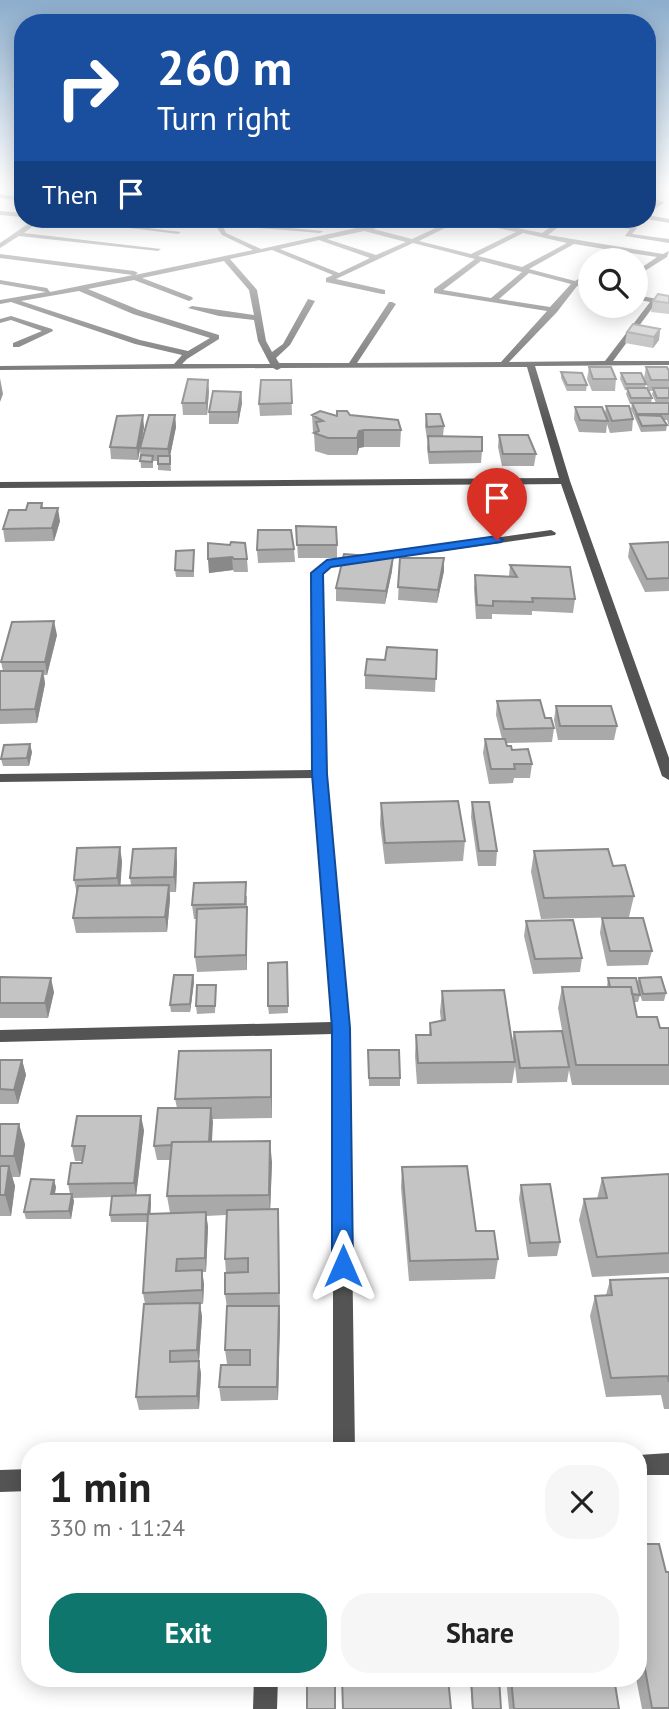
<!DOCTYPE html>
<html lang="en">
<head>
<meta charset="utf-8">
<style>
	:root { --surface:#fff; --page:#f6f6f6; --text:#222; --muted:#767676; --accent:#0f766e }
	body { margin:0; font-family:"PT Sans",sans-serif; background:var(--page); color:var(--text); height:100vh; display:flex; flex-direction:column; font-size:26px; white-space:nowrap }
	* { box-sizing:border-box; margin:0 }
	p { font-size:23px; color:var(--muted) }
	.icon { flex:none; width:38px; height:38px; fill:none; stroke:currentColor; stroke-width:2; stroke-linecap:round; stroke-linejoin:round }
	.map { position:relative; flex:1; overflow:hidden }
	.details { position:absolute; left:21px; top:1442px; width:626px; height:245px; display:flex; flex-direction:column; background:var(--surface); border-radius:28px; box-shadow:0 4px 18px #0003 }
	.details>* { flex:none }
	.hud { position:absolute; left:14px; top:14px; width:642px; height:214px; border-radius:28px; box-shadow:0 4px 18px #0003; background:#1a4fa0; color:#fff; overflow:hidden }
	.controls { position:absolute; left:578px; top:248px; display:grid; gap:14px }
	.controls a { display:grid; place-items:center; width:70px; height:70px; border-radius:50%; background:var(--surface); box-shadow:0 4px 18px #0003; font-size:35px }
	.pin { position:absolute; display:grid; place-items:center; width:60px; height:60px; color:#fff; margin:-72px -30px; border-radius:50% 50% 50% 0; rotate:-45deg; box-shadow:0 0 7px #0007 }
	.pin .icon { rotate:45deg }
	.me { position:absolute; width:77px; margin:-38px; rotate:0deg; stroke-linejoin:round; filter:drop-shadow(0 0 5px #0008) }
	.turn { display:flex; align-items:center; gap:24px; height:147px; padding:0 28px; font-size:32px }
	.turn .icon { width:91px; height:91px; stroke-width:2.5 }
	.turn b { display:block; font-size:49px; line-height:60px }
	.then { display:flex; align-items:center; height:66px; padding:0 28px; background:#0003; gap:14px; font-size:26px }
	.round { display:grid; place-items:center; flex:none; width:74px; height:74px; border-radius:28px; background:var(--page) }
	.head { display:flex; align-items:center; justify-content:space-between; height:119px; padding:0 28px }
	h1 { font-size:42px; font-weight:700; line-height:52px }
	.primary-button { display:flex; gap:14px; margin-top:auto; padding:14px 28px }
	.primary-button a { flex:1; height:80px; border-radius:28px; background:var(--accent); color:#fff; font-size:28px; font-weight:700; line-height:80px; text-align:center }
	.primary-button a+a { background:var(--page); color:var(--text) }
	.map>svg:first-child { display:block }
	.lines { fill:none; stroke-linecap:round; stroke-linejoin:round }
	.street { fill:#545454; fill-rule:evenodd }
	.wall { fill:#a9a9a9 }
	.shaded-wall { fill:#898989 }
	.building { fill:#c4c4c4; stroke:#898989; stroke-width:2 }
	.route { fill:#1a73e8; stroke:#114b97; stroke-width:2 }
</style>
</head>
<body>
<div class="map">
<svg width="669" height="1709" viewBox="0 0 669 1709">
	<rect width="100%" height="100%" fill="#fff"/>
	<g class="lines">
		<path class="street" d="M 14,186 L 23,186 L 23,189 L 15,187 Z
			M 0,194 L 23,197 L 23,201 L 0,198 Z
			M 648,196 L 663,202 L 664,203 L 648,213 L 648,209 L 656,203 L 648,200 Z
			M 0,211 L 23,213 L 23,217 L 0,215 Z
			M 648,215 L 669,219 L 669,223 L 647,219 Z
			M 35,219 L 42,219 L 24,233 L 161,249 L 158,251 L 19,236 L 0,248 L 0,243 Z
			M 58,219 L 76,219 L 181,232 L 178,234 Z
			M 194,219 L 323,231 L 320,233 L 222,225 L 226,233 L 261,249 L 356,228 L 324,219 C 338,219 349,225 362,226 C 378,228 396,219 412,219 L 373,229 L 412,239 L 455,219 L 474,219 L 542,233 L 562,219 L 569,219 L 548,235 L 663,254 L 669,251 L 667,257 L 635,277 L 635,272 L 657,257 L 624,252 L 613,261 L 605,261 L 617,251 L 574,244 L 529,269 L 575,281 L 590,272 L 590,277 L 582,283 L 590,285 L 590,289 L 577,286 L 557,312 L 509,362 L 605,361 L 650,302 L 635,299 L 635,295 L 669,301 L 669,305 L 656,303 L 613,361 L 669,361 L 669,365 L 535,366 L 570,481 L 669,758 L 669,780 L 662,776 L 561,484 L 0,488 L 0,482 L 559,478 L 527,367 L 281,368 L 277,370 L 273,368 L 0,370 L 0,366 L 174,364 L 182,355 L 135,344 L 11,302 L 0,304 L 0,300 L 46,292 L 0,284 L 0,280 L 47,288 L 50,292 L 133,275 L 0,258 L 0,254 L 134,271 L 138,273 L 135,275 L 253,250 L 222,235 L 215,225 L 192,222 ZM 463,219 L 466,221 L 516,232 L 471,254 L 419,241 ZM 364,231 L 406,242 L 376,255 L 327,239 ZM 523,233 L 567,243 L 522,267 L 478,256 ZM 319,240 L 370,258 L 339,273 L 280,249 ZM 413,243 L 475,259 L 434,289 L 434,293 L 547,311 L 501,362 L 357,363 L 396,304 L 392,302 L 389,302 L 349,363 L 279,363 L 276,358 L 290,345 L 315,301 L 308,299 L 283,344 L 272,352 L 266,341 L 257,290 L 230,259 L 272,250 L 333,275 L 326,278 L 326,282 L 382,294 L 385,294 L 385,290 L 336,279 ZM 224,261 L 249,290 L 254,315 L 192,306 L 188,308 L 219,316 L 254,320 L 258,341 L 270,364 L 182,364 L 187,359 L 219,339 L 219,335 L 139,310 L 88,289 L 134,280 L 189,301 L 193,299 L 192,297 L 142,278 ZM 481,261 L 522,272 L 491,298 L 443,290 ZM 529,273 L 571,284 L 550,307 L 499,299 ZM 79,291 L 133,314 L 210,338 L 188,351 L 140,340 L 21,301 Z
			M 580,219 L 593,219 L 634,226 L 637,228 L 632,234 L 669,239 L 669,243 L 625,236 L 630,229 Z
			M 11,316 L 52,329 L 53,331 L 19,347 L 13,347 L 13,343 L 42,331 L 11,320 L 0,323 L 0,319 Z
			M 551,530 L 556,533 L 555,535 L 330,567 L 322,574 L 326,774 L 349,1028 L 355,1451 L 333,1451 L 333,1034 L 0,1042 L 0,1030 L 332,1022 L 313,778 L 0,782 L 0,774 L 312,770 L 313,571 L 327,561 Z
			M 669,1453 L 669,1475 L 639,1475 L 639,1455 Z
			M 30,1469 L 30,1491 L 0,1492 L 0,1470 Z
			M 254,1678 L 278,1678 L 277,1709 L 253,1709 Z"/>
	</g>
	<path class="wall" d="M 669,296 L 669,314 L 651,312 L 653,301 Z
		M 660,329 L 659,340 L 653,348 L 625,343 L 627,332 Z
		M 589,367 L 616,379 L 615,391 L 592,391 L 587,379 Z
		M 646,367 L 669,371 L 669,427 L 667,420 L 663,420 L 667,425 L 666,431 L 641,432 L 631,409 L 632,404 L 630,404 L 626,394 L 627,390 L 625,390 L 620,379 L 621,373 L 646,384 L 645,388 L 652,398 L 651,403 L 656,403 L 652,394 L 653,391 L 649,391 L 644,378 Z
		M 561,372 L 587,385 L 586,391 L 567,391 L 561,378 Z
		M 291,380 L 292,415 L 260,416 L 259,404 Z
		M 209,391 L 207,415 L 183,415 L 182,403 Z
		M 241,392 L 242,403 L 238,424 L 209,424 L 209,412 Z
		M 606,406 L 633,419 L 632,431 L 610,433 L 607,424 L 606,433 L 579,432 L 574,419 L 575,407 L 605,414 Z
		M 426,414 L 444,426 L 443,436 L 482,451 L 481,463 L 429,464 L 427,448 L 428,439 L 427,439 L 425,426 Z
		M 175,415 L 176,427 L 170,456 L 171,471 L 158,470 L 158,461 L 153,461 L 153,468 L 141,468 L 140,449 L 138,460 L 111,459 L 110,447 L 144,427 L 141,443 Z
		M 312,415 L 350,415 L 401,430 L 400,447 L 364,447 L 359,448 L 357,455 L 328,455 L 315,451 L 314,433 L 313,432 Z
		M 499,435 L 536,454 L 534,466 L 502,466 L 498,447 Z
		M 42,503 L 43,508 L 60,521 L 54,541 L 5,542 L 3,529 L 26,510 Z
		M 296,526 L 337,545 L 337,558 L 298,558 Z
		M 669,542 L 669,591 L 645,592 L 628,557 L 630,544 Z
		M 208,543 L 247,559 L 248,572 L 234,572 L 233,570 L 209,573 Z
		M 294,549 L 295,562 L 258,563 L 257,550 Z
		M 194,550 L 194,577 L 176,577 L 175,570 Z
		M 393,558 L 392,571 L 385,604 L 336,601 L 336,588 Z
		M 400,558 L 444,571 L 437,603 L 398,600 Z
		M 510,565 L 575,599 L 573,613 L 532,611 L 532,615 L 492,614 L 492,619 L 476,619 L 474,589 L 475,575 L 509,576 Z
		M 57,635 L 47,675 L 44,675 L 45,684 L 37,723 L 0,724 L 0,671 L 3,671 L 1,662 Z
		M 437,650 L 435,692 L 365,689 L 365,675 L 385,660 Z
		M 497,701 L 545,718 L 554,728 L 552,742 L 506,743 L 507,746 L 532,764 L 530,778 L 514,778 L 513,783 L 489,784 L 483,753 L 485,739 L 502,739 L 496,715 Z
		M 556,706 L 617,726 L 614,740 L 558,740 L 554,720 Z
		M 32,752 L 29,766 L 3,766 L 1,759 Z
		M 472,802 L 497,851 L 496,866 L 478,866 L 471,817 Z
		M 381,803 L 465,841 L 463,861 L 385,864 L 380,824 Z
		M 176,848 L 177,863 L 176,892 L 170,892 L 170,899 L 167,932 L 76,933 L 73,918 L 77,894 L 74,880 L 122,861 L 120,886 L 131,885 L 130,878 Z
		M 534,851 L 613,866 L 634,896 L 629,917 L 541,919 L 531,872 Z
		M 247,896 L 247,970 L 197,972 L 195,957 L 197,919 L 194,919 L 192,905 Z
		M 602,918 L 652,951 L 648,965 L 607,966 L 600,933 Z
		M 526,921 L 582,958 L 580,972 L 533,974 L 524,936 Z
		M 287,962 L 288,1013 L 269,1014 L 268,1006 Z
		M 193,975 L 194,982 L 190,1012 L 171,1012 L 170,1005 Z
		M 0,977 L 54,992 L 48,1018 L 0,1018 Z
		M 608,978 L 637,985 L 639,978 L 666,993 L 664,1001 L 642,1001 L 639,991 L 640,995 L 638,1002 L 634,1002 L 637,1017 L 660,1028 L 669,1028 L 669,1085 L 572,1085 L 569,1070 L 567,1082 L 517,1083 L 515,1066 L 512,1083 L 417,1084 L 415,1056 L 416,1035 L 429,1035 L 430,1023 L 441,1021 L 440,1012 L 442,991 L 512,1041 L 514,1032 L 564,1041 L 558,1008 L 562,987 L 607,987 Z
		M 216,985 L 215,1013 L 197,1014 L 196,1006 Z
		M 368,1050 L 400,1078 L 400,1086 L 369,1086 Z
		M 0,1060 L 22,1060 L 26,1075 L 18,1104 L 0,1104 Z
		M 272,1071 L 272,1118 L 212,1119 L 212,1142 L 272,1162 L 270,1209 L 279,1223 L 280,1320 L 278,1400 L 221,1401 L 219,1387 L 250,1364 L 227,1364 L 225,1350 L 227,1308 L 225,1294 L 226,1273 L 225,1259 L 226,1215 L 206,1216 L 208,1227 L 206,1272 L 202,1272 L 204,1284 L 203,1304 L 200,1304 L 202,1317 L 199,1361 L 201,1374 L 199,1409 L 139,1410 L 136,1397 L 145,1304 L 143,1293 L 147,1222 L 111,1222 L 110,1215 L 112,1197 L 73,1198 L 74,1201 L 71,1219 L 26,1219 L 24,1212 L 56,1187 L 55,1194 L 70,1194 L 68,1184 L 82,1163 L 82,1161 L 75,1161 L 72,1146 L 144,1130 L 136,1195 L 150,1195 L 151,1203 L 150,1214 L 170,1213 L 167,1196 L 170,1160 L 157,1160 L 154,1146 L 177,1108 L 175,1099 Z
		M 0,1124 L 25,1144 L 20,1177 L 12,1177 L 15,1186 L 11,1216 L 0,1216 Z
		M 402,1167 L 476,1231 L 498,1259 L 495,1279 L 409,1281 L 401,1188 Z
		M 669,1174 L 669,1273 L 592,1277 L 579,1220 L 584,1199 L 597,1199 L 602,1178 Z
		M 521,1185 L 560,1242 L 557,1256 L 528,1257 L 519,1199 Z
		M 669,1278 L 669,1409 L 664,1409 L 661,1395 L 606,1397 L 590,1316 L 595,1296 L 606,1295 L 610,1280 Z
		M 639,1544 L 666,1572 L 669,1572 L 669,1709 L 642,1709 L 636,1678 L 639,1678 Z
		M 470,1678 L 499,1678 L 501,1709 L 472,1709 Z
		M 506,1678 L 614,1678 L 619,1709 L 509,1709 Z"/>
	<path class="shaded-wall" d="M 660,329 L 659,340 L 653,348 L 654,337 Z
		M 0,378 L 3,394 L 0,402 Z
		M 208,380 L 209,391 L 207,415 L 206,403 Z
		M 241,392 L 242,403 L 238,424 L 238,412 Z
		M 143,415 L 144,427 L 138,460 L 137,448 Z
		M 175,415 L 176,427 L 169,461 L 168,449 Z
		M 364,430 L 364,447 L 359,448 L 357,455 L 357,438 L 359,431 Z
		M 58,508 L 60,521 L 54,541 L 52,528 Z
		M 232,557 L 233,570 L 209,573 L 208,559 Z
		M 393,558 L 392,571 L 385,604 L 386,591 Z
		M 444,558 L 444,571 L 437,603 L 438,590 Z
		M 54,621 L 57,635 L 47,675 L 45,662 Z
		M 43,671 L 45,684 L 37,723 L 35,709 Z
		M 30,744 L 32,752 L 29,766 L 27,758 Z
		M 120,847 L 122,861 L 120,893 L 117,878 Z
		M 176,848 L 177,863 L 176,892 L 174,877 Z
		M 169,885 L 170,899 L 167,932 L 165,917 Z
		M 247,907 L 247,970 L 246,955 Z
		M 193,975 L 194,982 L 190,1012 L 190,1004 Z
		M 51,978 L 54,992 L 48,1018 L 45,1003 Z
		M 271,1050 L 272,1071 L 272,1118 L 271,1097 Z
		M 22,1060 L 26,1075 L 18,1104 L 14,1090 Z
		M 211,1108 L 213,1122 L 211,1159 L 209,1145 Z
		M 141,1116 L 144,1130 L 136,1197 L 134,1183 Z
		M 19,1124 L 25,1144 L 20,1177 L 14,1156 Z
		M 270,1141 L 272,1162 L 270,1215 L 269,1195 Z
		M 9,1166 L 15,1186 L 11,1216 L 5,1195 Z
		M 54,1180 L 56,1187 L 53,1201 L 51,1194 Z
		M 72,1194 L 74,1201 L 71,1219 L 69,1211 Z
		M 150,1195 L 151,1203 L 150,1222 L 148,1214 Z
		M 278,1209 L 279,1223 L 279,1307 L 279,1293 Z
		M 206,1212 L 208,1227 L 206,1272 L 205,1258 Z
		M 202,1270 L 204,1284 L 203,1304 L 202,1290 Z
		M 200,1303 L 202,1317 L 199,1361 L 201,1374 L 199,1409 L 197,1396 L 199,1363 L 197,1350 Z
		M 279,1306 L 280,1320 L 278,1400 L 277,1387 Z"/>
	<path class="building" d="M 658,294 L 669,296 L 669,303 L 653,301 Z
		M 633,324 L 660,329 L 654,337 L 627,332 Z
		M 589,367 L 611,367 L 616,379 L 593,379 Z
		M 646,367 L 667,367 L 669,371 L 669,380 L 651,380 Z
		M 561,372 L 582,373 L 587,385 L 567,385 Z
		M 621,373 L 641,373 L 646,384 L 626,384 Z
		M 188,379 L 208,380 L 206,403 L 182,403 Z
		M 261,380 L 291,380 L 292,403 L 259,404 Z
		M 627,388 L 647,388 L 652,398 L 631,398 Z
		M 653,388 L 669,388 L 669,398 L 657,398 Z
		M 213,391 L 241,392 L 238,412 L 209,412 Z
		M 632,403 L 669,403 L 669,414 L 637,414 Z
		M 606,406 L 629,406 L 633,419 L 612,421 Z
		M 575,407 L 602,407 L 608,421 L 580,420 Z
		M 320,411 L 337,416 L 337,411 L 347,411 L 350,415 L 398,420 L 401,430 L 364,430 L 359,431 L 357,438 L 328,438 L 314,433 L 319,431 L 316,422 L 323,421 L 312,415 Z
		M 426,414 L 440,414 L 444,426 L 427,427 Z
		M 143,415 L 137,448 L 110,447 L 117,416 Z
		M 149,415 L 175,415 L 168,449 L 140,448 Z
		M 637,415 L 661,416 L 667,425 L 642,426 Z
		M 499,435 L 528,435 L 536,454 L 503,454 Z
		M 428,436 L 482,437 L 482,451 L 429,452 Z
		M 141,455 L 153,456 L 152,462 L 140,461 Z
		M 158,456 L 170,456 L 170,464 L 158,464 Z
		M 28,503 L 42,503 L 41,508 L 58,508 L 52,528 L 3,529 L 9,510 L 26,510 Z
		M 296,526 L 336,527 L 337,545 L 297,545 Z
		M 258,530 L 291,530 L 294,549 L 257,550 Z
		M 231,542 L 245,543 L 247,559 L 234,559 L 232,557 L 208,559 L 208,543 L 230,545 Z
		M 669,542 L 669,578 L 647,579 L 630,544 Z
		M 194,550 L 193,571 L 175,570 L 176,551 Z
		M 344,554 L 393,558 L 386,591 L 336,588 Z
		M 400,558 L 444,558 L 438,590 L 398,587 Z
		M 510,565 L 570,567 L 575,599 L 532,598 L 533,602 L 493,601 L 493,606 L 477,605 L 475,575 L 517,577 Z
		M 54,621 L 45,662 L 1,662 L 12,622 Z
		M 387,647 L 437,650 L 436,679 L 365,675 L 367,659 L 385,660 Z
		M 0,671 L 43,671 L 35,709 L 0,710 Z
		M 540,700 L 545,718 L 551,718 L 554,728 L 504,729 L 497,701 Z
		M 556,706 L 611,706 L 617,726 L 560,726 Z
		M 485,739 L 505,739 L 507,746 L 511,746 L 512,750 L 528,749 L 532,764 L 514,764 L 515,769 L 491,769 Z
		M 30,744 L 27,758 L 1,759 L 4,745 Z
		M 458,801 L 465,841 L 385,843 L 381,803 Z
		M 472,802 L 489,802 L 497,851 L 479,851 Z
		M 120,847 L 117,878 L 74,880 L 77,848 Z
		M 176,848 L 174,877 L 130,878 L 133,849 Z
		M 608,849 L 613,866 L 625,865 L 634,896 L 544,898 L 534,851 Z
		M 246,882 L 245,904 L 192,905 L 194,883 Z
		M 169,885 L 165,917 L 73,918 L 78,886 Z
		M 247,907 L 246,955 L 195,957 L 197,909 Z
		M 602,918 L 643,918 L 652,951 L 610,951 Z
		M 573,920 L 582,958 L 535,959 L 526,921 Z
		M 287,962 L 288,1006 L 268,1006 L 268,963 Z
		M 174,975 L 193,975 L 190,1004 L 170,1005 Z
		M 0,977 L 51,978 L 45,1003 L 0,1003 Z
		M 661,977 L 666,993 L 643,994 L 639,978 Z
		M 608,978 L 636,978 L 640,995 L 632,994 L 631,987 L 610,987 Z
		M 197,985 L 216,985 L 215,1006 L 196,1006 Z
		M 562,987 L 631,987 L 637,1017 L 657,1017 L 660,1028 L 669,1028 L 669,1065 L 576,1065 Z
		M 504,990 L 515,1062 L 418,1063 L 416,1035 L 431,1035 L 430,1023 L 445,1020 L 442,991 Z
		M 562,1031 L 569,1067 L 520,1068 L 514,1032 Z
		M 271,1050 L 271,1097 L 175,1099 L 179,1051 Z
		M 368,1050 L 399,1050 L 400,1078 L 369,1078 Z
		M 0,1060 L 22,1060 L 14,1090 L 0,1089 Z
		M 158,1108 L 211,1108 L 209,1142 L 172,1142 L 171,1145 L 154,1146 Z
		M 77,1116 L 141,1116 L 134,1183 L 68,1184 L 71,1163 L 82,1163 L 85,1146 L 72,1146 Z
		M 0,1124 L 19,1124 L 14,1156 L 0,1156 Z
		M 270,1141 L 269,1195 L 167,1196 L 172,1142 Z
		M 0,1166 L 9,1166 L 5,1195 L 0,1195 Z
		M 467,1166 L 476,1231 L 494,1231 L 498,1259 L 410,1261 L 402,1167 Z
		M 669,1174 L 669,1253 L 597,1257 L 584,1199 L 607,1198 L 602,1178 Z
		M 31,1179 L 54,1180 L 51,1194 L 72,1194 L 69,1211 L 24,1212 Z
		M 550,1184 L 560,1242 L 530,1243 L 521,1185 Z
		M 150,1195 L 148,1214 L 110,1215 L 112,1196 Z
		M 278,1209 L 279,1293 L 225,1294 L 225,1273 L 248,1272 L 248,1258 L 225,1259 L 227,1210 Z
		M 206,1212 L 205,1258 L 177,1259 L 176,1271 L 202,1270 L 202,1290 L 143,1293 L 148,1214 Z
		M 669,1278 L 669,1382 L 668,1376 L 611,1378 L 595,1296 L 612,1295 L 610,1280 Z
		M 200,1303 L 197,1350 L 170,1351 L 170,1362 L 199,1361 L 197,1396 L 136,1397 L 144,1304 Z
		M 227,1306 L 279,1306 L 277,1387 L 219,1387 L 221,1365 L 250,1365 L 250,1350 L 225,1350 Z
		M 639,1544 L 659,1544 L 666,1572 L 669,1572 L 669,1708 L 652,1708 L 639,1636 Z
		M 307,1678 L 335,1678 L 335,1709 L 307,1709 Z
		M 342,1678 L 448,1678 L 451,1709 L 343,1709 Z
		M 471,1678 L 499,1678 L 501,1709 L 473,1709 Z
		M 511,1678 L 614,1678 L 619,1709 L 514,1709 Z"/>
	<linearGradient id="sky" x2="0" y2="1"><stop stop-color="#8cadcc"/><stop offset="0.44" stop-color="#fff"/><stop offset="1" stop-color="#fff" stop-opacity="0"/></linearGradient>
	<rect width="669" height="426" fill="url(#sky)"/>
	<path class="route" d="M 497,536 L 503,540 L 501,542 L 331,567 L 323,574 L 327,774 L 350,1028 L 353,1266 L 350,1273 L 343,1276 L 335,1273 L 332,1266 L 332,1028 L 312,774 L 311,573 L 327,560 Z"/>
</svg>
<div class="controls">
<a><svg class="icon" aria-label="search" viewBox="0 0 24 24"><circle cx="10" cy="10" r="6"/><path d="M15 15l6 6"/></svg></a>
</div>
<div class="pin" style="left:497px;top:540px;background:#d93025"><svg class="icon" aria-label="arrive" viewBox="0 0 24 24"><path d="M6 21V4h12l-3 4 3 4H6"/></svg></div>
<svg class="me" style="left:343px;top:1266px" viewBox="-20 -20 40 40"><path d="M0-17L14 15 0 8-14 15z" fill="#1a73e8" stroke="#fff" stroke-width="4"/></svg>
<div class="hud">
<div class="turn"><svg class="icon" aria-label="right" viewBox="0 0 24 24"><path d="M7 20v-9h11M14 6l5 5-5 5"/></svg><div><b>260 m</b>Turn right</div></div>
<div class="then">Then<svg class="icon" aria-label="arrive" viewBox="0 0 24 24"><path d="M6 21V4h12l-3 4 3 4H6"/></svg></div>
</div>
<section class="details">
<div class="head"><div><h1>1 min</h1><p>330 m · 11:24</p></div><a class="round"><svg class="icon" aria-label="close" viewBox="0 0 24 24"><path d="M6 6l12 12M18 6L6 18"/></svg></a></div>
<div class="primary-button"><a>Exit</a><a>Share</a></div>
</section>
</div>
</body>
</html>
